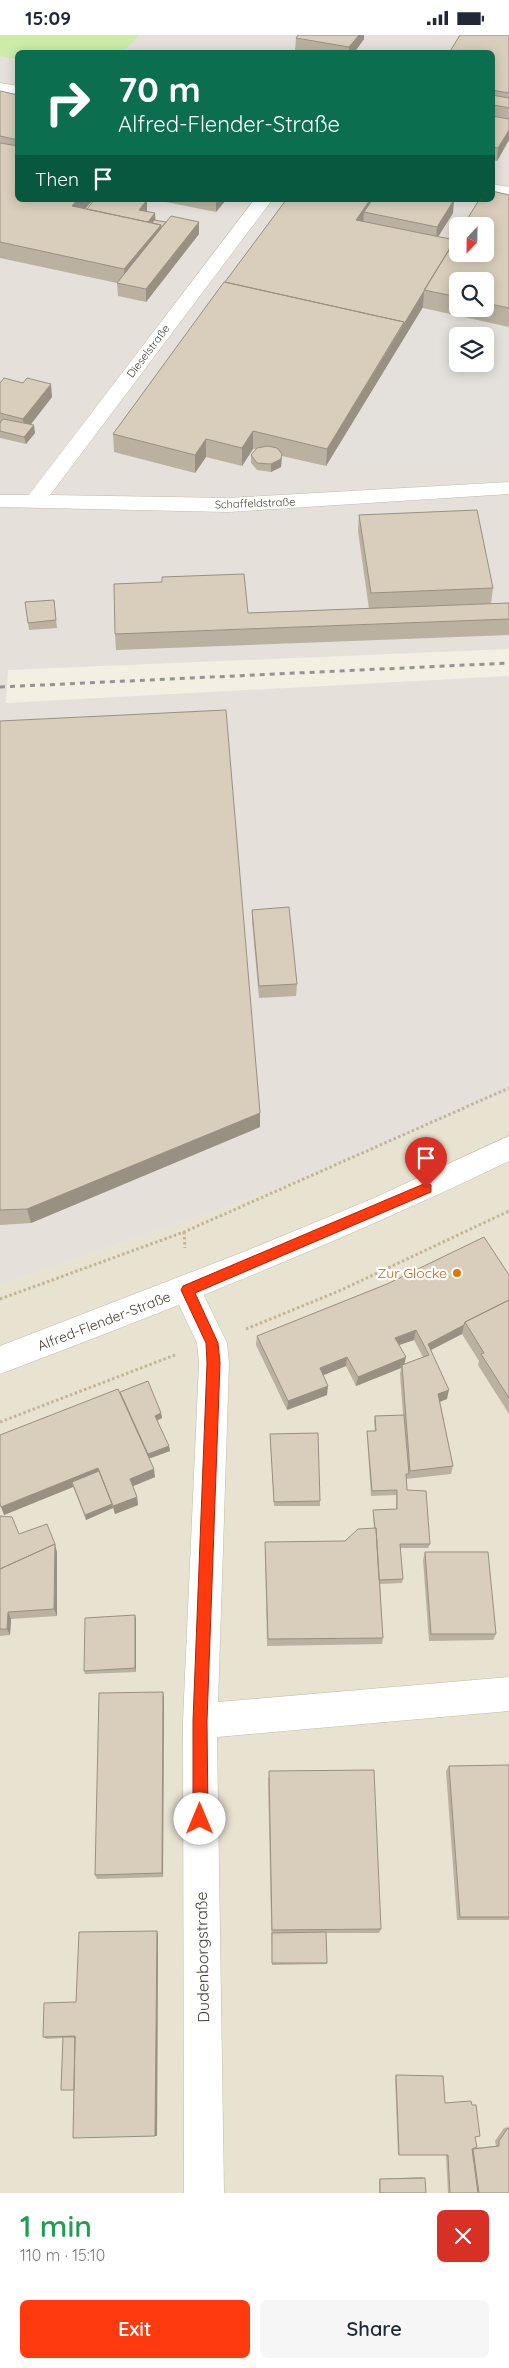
<!DOCTYPE html>
<html lang="en">
<head>
<meta charset="utf-8">
<style>
	:root { --surface:#fff; --page:#f6f6f7; --text:#1f2937; --muted:#747a83; --accent:#ff3a0f }
	body { margin:0; font-family:Quicksand,sans-serif; background:var(--page); color:var(--text); height:100vh; display:flex; flex-direction:column; font-size:19px; white-space:nowrap }
	* { box-sizing:border-box; margin:0 }
	p { font-size:16px; color:var(--muted) }
	.icon { flex:none; width:28px; height:28px; fill:none; stroke:currentColor; stroke-width:2; stroke-linecap:round; stroke-linejoin:round }
	.map { position:relative; height:2158px; overflow:hidden }
	.panel { display:flex; flex-direction:column; background:var(--surface); flex:1 }
	.panel>* { flex:none }
	.guide { position:absolute; left:15px; top:15px; width:480px; height:152px; border-radius:8px; box-shadow:0 2px 12px #0003; background:#0b6e4f; color:#fff; overflow:hidden }
	.needle { width:32px; rotate:202deg }
	.fabs { position:absolute; left:449px; top:182px; display:grid; gap:10px }
	.fabs a { display:grid; place-items:center; width:45px; height:45px; border-radius:8px; background:var(--surface); box-shadow:0 2px 12px #0003; font-size:25px }
	.pin { position:absolute; display:grid; place-items:center; width:42px; height:42px; color:#fff; margin:-51px -21px; border-radius:50% 50% 50% 0; rotate:-45deg; box-shadow:0 0 5px #0007 }
	.pin .icon { rotate:45deg }
	.me { position:absolute; width:55px; margin:-28px; rotate:0deg; stroke-linejoin:round; filter:drop-shadow(0 0 4px #0008) }
	.turn { display:flex; align-items:center; gap:18px; height:105px; padding:0 20px; font-size:22px }
	.turn .icon { width:65px; height:65px; stroke-width:2.5 }
	.turn b { display:block; font-size:35px; line-height:42px }
	.then { display:flex; align-items:center; height:48px; padding:0 20px; background:#0003; gap:10px; font-size:19px }
	.round { display:grid; place-items:center; flex:none; width:52px; height:52px; border-radius:8px; background:var(--page) }
	.headline { display:flex; align-items:center; justify-content:space-between; height:85px; padding:0 20px }
	h1 { font-size:30px; font-weight:600; line-height:38px; color:#1e9e55 }
	.button { display:flex; gap:10px; margin-top:auto; padding:10px 20px }
	.button a { flex:1; height:58px; border-radius:8px; background:var(--accent); color:#fff; font-size:20px; font-weight:600; line-height:58px; text-align:center }
	.button a+a { background:var(--page); color:var(--text) }
	.status { display:flex; justify-content:space-between; align-items:center; height:35px; padding:0 25px; background:var(--surface); direction:ltr }
	.status svg { height:14px; fill:currentColor }
	.map>svg:first-child { display:block }
	.residential { fill:#e8e2d1 }
	.industrial { fill:#e5e0d9; fill-rule:evenodd }
	.green { fill:#cbeda7 }
	.parking { fill:#e4e1dc; fill-rule:evenodd }
	.lines { fill:none; stroke-linecap:round; stroke-linejoin:round }
	.minor-casing { stroke:#c3baa8; stroke-width:1 }
	.tertiary-casing { stroke:#c3baa8; stroke-width:1 }
	.path { stroke:#c3b495; stroke-width:3; stroke-dasharray:2.5 2.5; stroke-linecap:butt }
	.minor { fill:#fff; fill-rule:evenodd }
	.tertiary { fill:#fff; fill-rule:evenodd }
	.rail { stroke:#949494; stroke-width:3; stroke-dasharray:5 5; stroke-linecap:butt }
	.wall { fill:#bbb1a1; fill-rule:evenodd }
	.shaded-wall { fill:#989083 }
	.building { fill:#d9cebb; stroke:#989083 }
	.route { fill:#ff3a0f; stroke:#a6260a }
	.food-dot { fill:#e8710a; stroke:#fff; stroke-width:2 }
	.labels { text-anchor:middle; stroke-width:4.5; stroke-linejoin:round; paint-order:stroke }
	.far-street-label { font-size:11px; fill:#463f33; stroke:#fff }
	.food-label { font-size:14px; fill:#c56008; stroke:#fff; text-anchor:end }
	.street-label { font-size:14px; fill:#463f33; stroke:#fff }
	.near-street-label { font-size:16px; fill:#463f33; stroke:#fff }
</style>
</head>
<body>
<div class="status"><b>15:09</b><svg viewBox="0 0 49 12"><path d="M0 12V9h3v3zM5 12V6h3v6zM10 12V3h3v9zM15 12V0h3v12zM26 1h20v11H26zM47 4h2v5h-2z"/></svg></div>
<div class="map">
<svg width="509" height="2158" viewBox="0 0 509 2158">
	<rect width="100%" height="100%" fill="#f4efe3"/>
	<path class="residential" d="M 509,1058 L 509,2158 L 0,2158 L 0,1250 L 273,1156 Z"/>
	<path class="industrial" d="M 0,0 L 509,0 L 509,614 L 8,635 L 6,668 L 509,641 L 509,1058 L 273,1156 L 0,1250 ZM 18,18 L 492,18 L 492,165 L 18,165 ZM 458,191 L 485,191 L 485,219 L 458,219 ZM 458,246 L 485,246 L 485,274 L 458,274 ZM 458,301 L 485,301 L 485,329 L 458,329 Z"/>
	<path class="green" d="M 0,0 L 140,0 L 122,17 L 18,18 L 17,24 L 0,21 Z"/>
	<path class="parking" d="M 425,277 L 509,295 L 509,424 L 332,433 ZM 458,301 L 485,301 L 485,329 L 458,329 Z"/>
	<g class="lines">
		<defs>
			<path id="minor" d="M 0,48 L 18,51 L 18,61 L 0,58 Z
				M 492,149 L 509,152 L 509,162 L 492,159 Z
				M 254,165 L 272,165 L 50,460 L 228,463 L 509,447 L 509,459 L 228,477 L 0,472 L 0,460 L 29,460 Z
				M 187,1242 L 197,1246 L 227,1308 L 229,1328 L 218,1667 L 509,1642 L 509,1676 L 217,1702 L 224,2158 L 184,2158 L 183,1686 L 199,1328 L 197,1308 L 172,1255 L 177,1246 Z"/>
			<path id="tertiary" d="M 509,1101 L 509,1126 C 343,1206 172,1274 0,1339 L 0,1311 L 246,1216 L 374,1163 Z"/>
		</defs>
		<use href="#minor" class="minor-casing"/>
		<use href="#tertiary" class="tertiary-casing"/>
		<path class="path" d="M 184,1197 L 185,1213
			M 0,1264 L 184,1197 L 509,1053
			M 246,1294 L 339,1256 L 509,1176
			M 0,1387 L 175,1320"/>
		<use href="#minor" class="minor"/>
		<use href="#tertiary" class="tertiary"/>
		<path class="rail" d="M 0,652 L 509,628"/>
	</g>
	<path class="wall" d="M 509,0 L 509,105 L 497,126 L 492,125 L 492,18 Z
		M 296,3 L 364,4 L 354,18 L 308,18 L 295,15 Z
		M 0,56 L 18,60 L 18,165 L 92,165 L 85,173 L 87,174 L 147,165 L 147,177 L 155,178 L 155,185 L 166,187 L 199,187 L 199,199 L 146,267 L 118,261 L 117,248 L 0,223 Z
		M 509,160 L 509,292 L 423,273 L 423,272 L 326,431 L 282,421 L 281,432 L 271,437 L 257,435 L 251,428 L 251,420 L 256,414 L 253,414 L 242,431 L 206,422 L 195,438 L 114,417 L 113,399 L 286,165 L 453,178 L 438,202 L 455,205 ZM 458,246 L 485,246 L 485,274 L 458,274 Z
		M 156,165 L 226,165 L 216,177 Z
		M 0,348 L 52,362 L 30,390 L 35,398 L 26,409 L 0,403 Z
		M 359,480 L 493,553 L 491,569 L 369,574 L 358,496 Z
		M 54,565 L 57,593 L 29,595 L 25,567 Z
		M 509,568 L 509,600 L 116,615 L 115,599 L 248,578 Z
		M 0,686 L 260,1092 L 31,1188 L 0,1190 Z
		M 252,875 L 297,949 L 296,961 L 259,963 L 252,886 Z
		M 509,1240 L 509,1379 L 478,1330 L 479,1326 L 462,1299 L 431,1315 L 447,1364 L 440,1367 L 453,1431 L 451,1439 L 406,1444 L 407,1455 L 430,1509 L 428,1513 L 400,1513 L 403,1544 L 402,1548 L 380,1549 L 383,1603 L 382,1609 L 267,1611 L 265,1515 L 345,1506 L 374,1493 L 373,1479 L 373,1475 L 396,1474 L 396,1460 L 371,1461 L 367,1400 L 367,1396 L 375,1396 L 374,1386 L 375,1381 L 403,1380 L 400,1339 L 401,1333 L 356,1351 L 346,1331 L 323,1340 L 327,1360 L 287,1375 L 256,1310 L 257,1301 ZM 414,1305 L 423,1322 L 405,1329 L 399,1310 Z
		M 120,1357 L 161,1378 L 162,1383 L 157,1386 L 169,1411 L 170,1416 L 149,1424 L 155,1442 L 133,1451 L 137,1462 L 138,1470 L 115,1479 L 113,1473 L 86,1485 L 73,1452 L 4,1480 Z
		M 270,1399 L 320,1466 L 320,1471 L 274,1471 Z
		M 0,1481 L 19,1499 L 57,1517 L 57,1581 L 11,1584 L 10,1600 L 0,1601 Z
		M 425,1517 L 496,1599 L 493,1605 L 429,1606 L 423,1525 Z
		M 136,1584 L 136,1637 L 85,1639 L 84,1636 Z
		M 164,1662 L 163,1842 L 97,1844 L 95,1840 Z
		M 509,1730 L 509,1885 L 457,1885 L 446,1736 L 449,1731 Z
		M 268,1742 L 381,1894 L 379,1898 L 326,1898 L 327,1929 L 272,1930 Z
		M 157,1896 L 158,1900 L 157,2101 L 73,2103 L 74,2055 L 61,2055 L 63,2003 L 47,2004 L 43,2002 Z
		M 396,2040 L 445,2068 L 475,2102 L 473,2113 L 496,2111 L 495,2106 L 504,2093 L 509,2092 L 509,2158 L 448,2158 L 446,2120 L 398,2120 L 395,2041 Z
		M 423,2142 L 426,2158 L 379,2158 L 379,2144 Z"/>
	<path class="shaded-wall" d="M 359,0 L 364,0 L 364,4 L 354,18 L 349,18 L 349,12 Z
		M 494,70 L 493,83 L 492,83 L 492,73 Z
		M 509,95 L 509,105 L 497,126 L 498,113 Z
		M 77,165 L 92,165 L 92,166 L 74,187 L 72,171 Z
		M 147,165 L 147,178 L 139,175 Z
		M 216,165 L 226,165 L 216,177 Z
		M 370,165 L 380,165 L 364,177 L 363,189 L 356,185 Z
		M 454,165 L 453,178 L 436,205 L 437,192 Z
		M 155,178 L 156,191 L 145,189 Z
		M 199,187 L 199,199 L 146,267 L 146,254 Z
		M 161,190 L 161,206 L 125,250 L 124,234 Z
		M 424,256 L 423,272 L 326,431 L 327,414 Z
		M 51,349 L 52,362 L 25,397 L 23,384 Z
		M 34,390 L 35,398 L 26,409 L 24,402 Z
		M 253,396 L 253,414 L 242,431 L 242,413 Z
		M 206,404 L 206,422 L 195,438 L 195,420 Z
		M 282,419 L 281,432 L 271,437 L 271,429 Z
		M 260,1078 L 260,1092 L 31,1188 L 27,1174 Z
		M 464,1290 L 462,1299 L 427,1317 L 428,1309 Z
		M 416,1295 L 414,1305 L 393,1312 L 395,1303 Z
		M 347,1322 L 346,1331 L 319,1342 L 320,1333 Z
		M 406,1322 L 404,1331 L 402,1330 L 401,1333 L 356,1351 L 358,1342 Z
		M 328,1351 L 327,1360 L 287,1375 L 288,1366 Z
		M 449,1355 L 447,1364 L 436,1368 L 438,1359 Z
		M 161,1378 L 162,1383 L 155,1386 L 155,1381 Z
		M 169,1411 L 170,1416 L 147,1424 L 146,1420 Z
		M 98,1433 L 100,1441 L 72,1447 L 73,1452 L 4,1480 L 1,1472 Z
		M 154,1434 L 155,1442 L 131,1452 L 130,1444 Z
		M 137,1462 L 138,1470 L 115,1479 L 113,1471 Z
		M 112,1469 L 113,1473 L 86,1485 L 85,1480 Z
		M 55,1509 L 57,1517 L 57,1581 L 54,1574 Z
		M 8,1577 L 11,1584 L 10,1600 L 7,1594 Z
		M 135,1580 L 136,1584 L 136,1637 L 135,1633 Z
		M 163,1657 L 164,1662 L 163,1842 L 162,1838 Z
		M 157,1896 L 158,1900 L 157,2101 L 155,2101 Z"/>
	<path class="building" d="M 298,0 L 359,0 L 349,12 L 296,3 Z
		M 460,0 L 509,0 L 509,58 L 492,55 L 492,18 L 449,18 Z
		M 0,56 L 18,60 L 18,105 L 0,101 Z
		M 492,60 L 509,63 L 509,73 L 494,70 L 492,73 Z
		M 492,81 L 509,84 L 509,95 L 498,113 L 492,112 Z
		M 0,108 L 18,111 L 18,165 L 77,165 L 72,171 L 161,190 L 124,234 L 0,207 Z
		M 492,156 L 509,160 L 509,273 L 485,268 L 485,246 L 458,246 L 458,262 L 424,255 L 458,200 L 458,219 L 485,219 L 485,191 L 463,191 L 479,165 L 492,165 Z
		M 94,165 L 147,165 L 139,175 L 155,178 L 148,187 L 87,174 Z
		M 286,165 L 370,165 L 356,185 L 455,205 L 404,289 L 404,287 L 225,247 Z
		M 372,165 L 454,165 L 437,192 L 364,177 Z
		M 171,181 L 199,187 L 146,254 L 117,248 Z
		M 154,185 L 166,187 L 161,193 L 161,190 L 152,188 Z
		M 224,247 L 404,287 L 327,414 L 253,396 L 242,413 L 206,404 L 195,420 L 113,399 Z
		M 4,343 L 23,348 L 27,343 L 51,349 L 23,384 L 0,378 L 0,348 Z
		M 3,384 L 34,390 L 24,402 L 0,396 L 0,388 Z
		M 268,411 L 277,413 L 282,419 L 281,424 L 271,429 L 257,428 L 251,420 L 257,413 Z
		M 477,475 L 493,553 L 371,558 L 359,480 Z
		M 244,539 L 248,578 L 509,568 L 509,584 L 115,599 L 114,549 L 162,547 L 162,542 Z
		M 54,565 L 56,585 L 28,588 L 25,567 Z
		M 226,675 L 260,1078 L 27,1174 L 0,1175 L 0,686 Z
		M 289,872 L 297,949 L 259,951 L 252,875 Z
		M 484,1202 L 509,1240 L 509,1265 L 465,1287 L 464,1290 L 428,1309 L 449,1355 L 438,1359 L 453,1431 L 410,1436 L 402,1330 L 429,1320 L 416,1295 L 395,1303 L 406,1322 L 358,1342 L 347,1322 L 320,1333 L 328,1351 L 288,1366 L 257,1301 L 387,1249 Z
		M 509,1265 L 509,1363 L 481,1319 L 484,1318 L 465,1287 Z
		M 148,1346 L 161,1378 L 155,1381 L 169,1411 L 148,1419 L 120,1357 Z
		M 118,1354 L 154,1434 L 130,1444 L 137,1462 L 113,1471 L 98,1433 L 1,1472 L 0,1468 L 0,1400 Z
		M 404,1380 L 409,1439 L 406,1439 L 407,1455 L 426,1456 L 430,1509 L 400,1509 L 403,1544 L 379,1545 L 376,1493 L 375,1493 L 373,1475 L 397,1474 L 397,1455 L 372,1456 L 367,1396 L 376,1396 L 375,1381 Z
		M 318,1398 L 320,1466 L 274,1467 L 270,1399 Z
		M 99,1436 L 112,1469 L 85,1480 L 72,1447 Z
		M 0,1481 L 12,1482 L 19,1499 L 47,1489 L 55,1509 L 0,1534 Z
		M 376,1493 L 383,1603 L 268,1604 L 265,1507 L 345,1506 L 358,1494 Z
		M 55,1509 L 54,1574 L 8,1577 L 7,1594 L 0,1594 L 0,1534 Z
		M 425,1517 L 488,1517 L 496,1599 L 431,1599 Z
		M 135,1580 L 135,1633 L 84,1636 L 85,1583 Z
		M 163,1657 L 162,1838 L 95,1840 L 99,1658 Z
		M 509,1730 L 509,1882 L 460,1882 L 449,1731 Z
		M 374,1735 L 381,1894 L 272,1895 L 269,1736 Z
		M 157,1896 L 155,2101 L 73,2103 L 75,2001 L 43,2002 L 44,1968 L 76,1967 L 79,1897 Z
		M 326,1897 L 327,1928 L 272,1928 L 272,1898 Z
		M 63,2002 L 75,2002 L 74,2055 L 61,2055 Z
		M 396,2040 L 443,2041 L 445,2068 L 471,2066 L 472,2070 L 476,2070 L 480,2101 L 475,2102 L 477,2112 L 472,2114 L 478,2158 L 450,2158 L 448,2120 L 399,2120 Z
		M 508,2093 L 509,2093 L 509,2158 L 479,2158 L 473,2114 L 499,2111 L 499,2106 Z
		M 425,2143 L 426,2158 L 380,2158 L 380,2144 Z"/>
	<path class="route" d="M 426,1148 L 431,1150 L 431,1157 L 195,1258 L 218,1308 L 220,1328 L 207,1686 L 208,1784 L 206,1789 L 200,1792 L 195,1789 L 193,1784 L 193,1686 L 207,1328 L 206,1308 L 181,1255 L 183,1251 Z"/>
	<circle class="food-dot" cx="457" cy="1238" r="5"/>
	<g class="labels">
		<g class="far-street-label">
			<text transform="translate(148 316) rotate(-53)" y="4">Dieselstraße</text>
			<text transform="translate(255 468) rotate(-2)" y="4">Schaffeldstraße</text>
		</g>
		<g class="food-label">
			<text x="447" y="1243">Zur Glocke</text>
		</g>
		<g class="street-label">
			<text transform="translate(104 1286) rotate(-21)" y="5">Alfred-Flender-Straße</text>
		</g>
		<g class="near-street-label">
			<text transform="translate(202 1922) rotate(-91)" y="6">Dudenborgstraße</text>
		</g>
	</g>
</svg>
<div class="fabs">
<a><svg class="needle" viewBox="-14 -14 28 28"><path d="M0-13l5 13h-10z" fill="#e53935"/><path d="M0 13l5-13h-10z" fill="#747a83"/></svg></a>
<a><svg class="icon" aria-label="search" viewBox="0 0 24 24"><circle cx="10" cy="10" r="6"/><path d="M15 15l6 6"/></svg></a>
<a><svg class="icon" aria-label="layers" viewBox="0 0 24 24"><path d="M12 4l9 5-9 5-9-5zM3 14l9 5 9-5"/></svg></a>
</div>
<div class="pin" style="left:426px;top:1153px;background:#d93025"><svg class="icon" aria-label="arrive" viewBox="0 0 24 24"><path d="M6 21V4h12l-3 4 3 4H6"/></svg></div>
<svg class="me" style="left:200px;top:1784px" viewBox="-20 -20 40 40"><circle r="19" fill="#fff"/><path d="M0-13L10 11 0 6-10 11z" fill="#ff3a0f"/></svg>
<div class="guide">
<div class="turn"><svg class="icon" aria-label="right" viewBox="0 0 24 24"><path d="M7 20v-9h11M14 6l5 5-5 5"/></svg><div><b>70 m</b>Alfred-Flender-Straße</div></div>
<div class="then">Then<svg class="icon" aria-label="arrive" viewBox="0 0 24 24"><path d="M6 21V4h12l-3 4 3 4H6"/></svg></div>
</div>
</div>
<section class="panel">
<div class="headline"><div><h1>1 min</h1><p>110 m · 15:10</p></div><a class="round" style="background:#d93025;color:#fff"><svg class="icon" aria-label="close" viewBox="0 0 24 24"><path d="M6 6l12 12M18 6L6 18"/></svg></a></div>
<div class="button"><a>Exit</a><a>Share</a></div>
</section>
</body>
</html>
